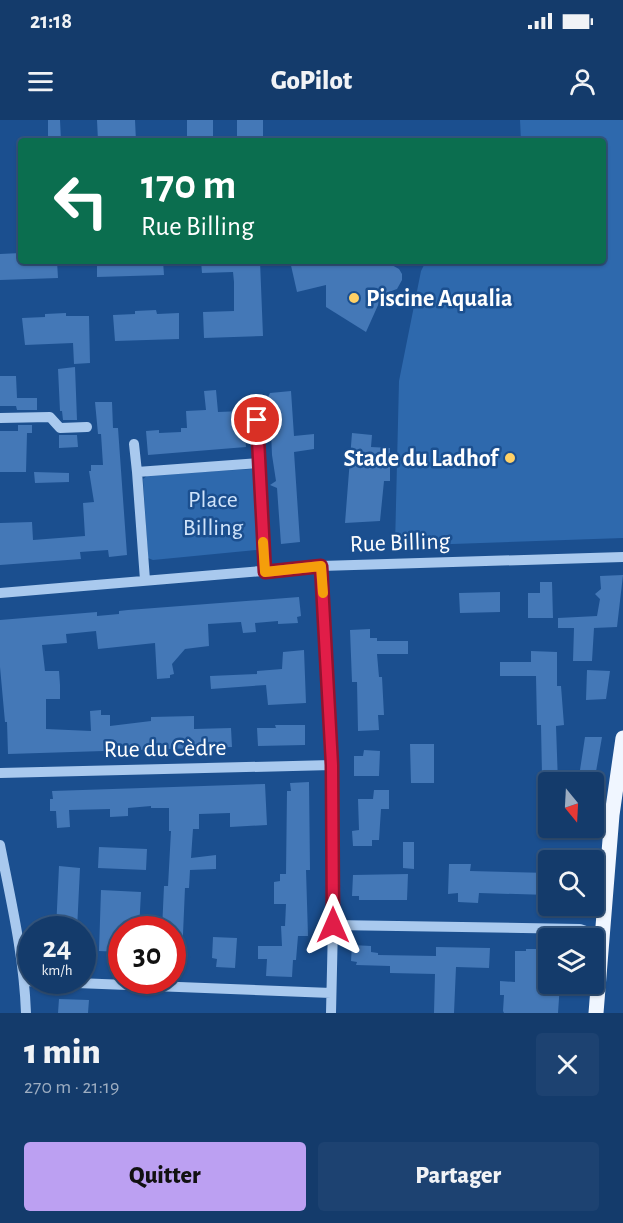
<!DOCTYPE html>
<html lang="fr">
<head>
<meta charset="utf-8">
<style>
	:root { --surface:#143b6b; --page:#1d4271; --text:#f1f3f6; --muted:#9dadc1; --line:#33557e; --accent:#bca0f2 }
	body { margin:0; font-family:"Alegreya Sans",sans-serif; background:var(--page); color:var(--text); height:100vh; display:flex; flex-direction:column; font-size:22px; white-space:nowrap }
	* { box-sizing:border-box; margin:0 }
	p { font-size:20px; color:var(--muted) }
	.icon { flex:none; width:33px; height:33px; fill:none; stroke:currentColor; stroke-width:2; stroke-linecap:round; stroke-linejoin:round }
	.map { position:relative; height:893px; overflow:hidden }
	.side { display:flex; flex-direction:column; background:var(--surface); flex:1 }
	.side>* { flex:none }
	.guide { position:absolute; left:18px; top:18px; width:588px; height:126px; border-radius:6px; box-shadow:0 2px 4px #0004,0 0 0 2px var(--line); background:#0b6e4f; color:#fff; overflow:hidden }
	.needle { width:39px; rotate:162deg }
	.controls { position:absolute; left:538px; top:652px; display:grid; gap:12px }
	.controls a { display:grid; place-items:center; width:66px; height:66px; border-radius:6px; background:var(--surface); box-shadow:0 2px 4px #0004,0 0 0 2px var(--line); font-size:30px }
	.speed { position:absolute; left:18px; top:796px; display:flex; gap:12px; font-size:30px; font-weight:700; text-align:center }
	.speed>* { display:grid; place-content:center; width:78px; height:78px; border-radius:50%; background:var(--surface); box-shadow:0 2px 4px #0004,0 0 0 2px var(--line); line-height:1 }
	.speed small { font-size:15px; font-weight:400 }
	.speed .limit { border:9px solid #d22; background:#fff; color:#111 }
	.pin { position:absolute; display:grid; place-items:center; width:51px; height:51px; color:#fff; margin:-26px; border:3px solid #fff; border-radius:50%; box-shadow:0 2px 6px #0007 }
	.me { position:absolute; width:66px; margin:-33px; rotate:0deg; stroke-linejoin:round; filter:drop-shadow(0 0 4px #0008) }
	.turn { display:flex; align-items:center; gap:21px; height:126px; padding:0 24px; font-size:27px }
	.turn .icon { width:78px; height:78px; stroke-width:2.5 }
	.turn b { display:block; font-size:42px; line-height:51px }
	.round { display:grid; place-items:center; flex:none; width:63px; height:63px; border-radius:6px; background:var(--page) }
	.headline { display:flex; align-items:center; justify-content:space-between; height:102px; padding:0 24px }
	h1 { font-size:36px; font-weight:800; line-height:45px }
	.cta { display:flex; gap:12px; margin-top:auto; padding:12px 24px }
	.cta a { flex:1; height:69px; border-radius:6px; background:var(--accent); color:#111; font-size:24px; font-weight:800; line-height:69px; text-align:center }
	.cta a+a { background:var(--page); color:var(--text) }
	.status { display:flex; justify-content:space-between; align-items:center; height:42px; padding:0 30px; background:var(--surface); direction:ltr }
	.status svg { height:16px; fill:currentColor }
	header { display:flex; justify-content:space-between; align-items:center; height:78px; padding:0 24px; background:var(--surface); font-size:27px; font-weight:800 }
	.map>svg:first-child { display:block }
	.green { fill:#2e69ad }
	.building { fill:#4478b7 }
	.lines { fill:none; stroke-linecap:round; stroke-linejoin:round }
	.minor { stroke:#a9c9ee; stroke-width:10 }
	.major { stroke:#f0f6ff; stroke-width:15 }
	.route-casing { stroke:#92132f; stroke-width:15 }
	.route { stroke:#e11d48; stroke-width:10 }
	.slow { stroke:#f59e0b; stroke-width:10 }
	.poi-dot { fill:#ffd166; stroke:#1b4f8f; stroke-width:2 }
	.labels { text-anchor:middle; stroke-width:5; stroke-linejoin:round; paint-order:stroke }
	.poi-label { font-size:24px; font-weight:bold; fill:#fff; stroke:#1b4f8f; text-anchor:start }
	.park-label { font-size:24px; fill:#cfe3fa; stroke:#1b4f8f }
	.street-label { font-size:24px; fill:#fff; stroke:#1b4f8f }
</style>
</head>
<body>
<div class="status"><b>21:18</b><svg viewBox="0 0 49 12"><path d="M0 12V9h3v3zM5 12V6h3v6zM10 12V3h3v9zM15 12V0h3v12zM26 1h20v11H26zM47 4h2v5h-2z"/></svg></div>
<header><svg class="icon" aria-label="menu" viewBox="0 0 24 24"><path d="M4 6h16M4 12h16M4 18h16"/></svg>GoPilot<svg class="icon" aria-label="person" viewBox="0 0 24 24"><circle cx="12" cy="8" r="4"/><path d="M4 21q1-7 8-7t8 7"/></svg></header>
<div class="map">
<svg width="623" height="893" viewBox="0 0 623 893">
	<rect width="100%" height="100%" fill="#1b4f8f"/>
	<path class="green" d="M 520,0 L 623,0 L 623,418 L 395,426 L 399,261 L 421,151 L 426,141 L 603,141 L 603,21 L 521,21 Z
		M 253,349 L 255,352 L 257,430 L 153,440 L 148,438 L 143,359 L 148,355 Z"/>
	<path class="building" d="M 48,0 L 60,0 L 61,21 L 48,21 Z
		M 97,0 L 135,0 L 136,21 L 98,21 Z
		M 187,0 L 213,0 L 213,20 L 187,20 Z
		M 237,0 L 263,0 L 263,20 L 237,20 Z
		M 21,133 L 21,141 L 57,141 L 58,158 L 0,160 L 0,134 Z
		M 97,141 L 163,141 L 164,155 L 97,157 Z
		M 201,141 L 260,141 L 263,216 L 204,218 L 203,192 L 234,191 L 234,162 L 233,152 L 202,153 Z
		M 290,141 L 391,141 L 390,144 L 399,149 L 402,154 L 402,160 L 397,169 L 383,174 L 366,212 L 326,187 L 326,165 L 297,172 Z
		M 156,190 L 157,194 L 179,193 L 179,219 L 115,221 L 113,195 L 135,194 L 135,191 Z
		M 66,193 L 66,196 L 89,196 L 90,243 L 74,244 L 73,223 L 25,225 L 22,198 L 45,197 L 45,194 Z
		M 75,247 L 77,300 L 63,300 L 62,291 L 60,291 L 58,249 Z
		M 0,256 L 16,256 L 17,278 L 37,278 L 37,290 L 17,290 L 16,286 L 0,286 Z
		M 216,270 L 218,292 L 243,291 L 246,327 L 148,335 L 146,311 L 159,310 L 159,313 L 181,312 L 181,308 L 187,308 L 186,291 L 206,290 L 204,271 Z
		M 291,271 L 294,316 L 314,314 L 314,329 L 294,332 L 300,422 L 281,424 L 277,368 L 270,365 L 276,361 L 272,335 L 270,289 L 251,291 L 250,279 L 268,277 L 270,273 Z
		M 95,282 L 112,282 L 113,308 L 118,308 L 127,435 L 109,437 L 108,430 L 80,432 L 81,439 L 0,445 L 0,403 L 32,402 L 33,420 L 85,416 L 83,383 L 94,382 L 89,351 L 91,351 L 91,345 L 103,345 L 101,314 L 98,314 Z
		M 18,305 L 32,305 L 32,313 L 27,313 L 26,352 L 0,352 L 0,311 L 18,311 Z
		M 352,313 L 372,315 L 371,327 L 390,328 L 390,361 L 384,361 L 380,401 L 345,403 Z
		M 59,315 L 77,315 L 78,327 L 59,328 Z
		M 34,352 L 69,353 L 69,362 L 35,363 Z
		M 623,455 L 617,507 L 594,508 L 592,541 L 573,541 L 574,508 L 558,508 L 558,498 L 597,496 L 600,479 L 595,474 L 601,469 L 600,456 Z
		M 540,462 L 552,462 L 553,498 L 528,498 L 528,473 L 540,473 Z
		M 500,472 L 500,492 L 460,493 L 459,473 Z
		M 299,477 L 301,496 L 297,497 L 298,503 L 278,504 L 278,501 L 255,503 L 256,512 L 243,513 L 241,502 L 208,504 L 209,526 L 185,529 L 172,544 L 174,554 L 170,555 L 170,558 L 157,559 L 155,523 L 98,529 L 96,511 L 66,514 L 67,523 L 42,525 L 45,551 L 59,551 L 60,565 L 60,579 L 46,579 L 46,609 L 91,611 L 90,591 L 101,590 L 101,595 L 110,595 L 110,606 L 151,601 L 151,597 L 194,596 L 194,609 L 231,608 L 232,627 L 8,634 L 7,602 L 5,602 L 0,547 L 0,500 L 97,492 L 97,496 L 119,494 L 119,491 L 128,490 Z
		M 370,509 L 370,518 L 377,518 L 377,521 L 408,521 L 408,534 L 377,534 L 379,557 L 382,557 L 384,595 L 378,595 L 379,610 L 358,611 L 357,562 L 352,562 L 350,510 Z
		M 304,530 L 306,583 L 268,585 L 266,565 L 211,569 L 210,556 L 257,554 L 257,551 L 282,549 L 283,532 Z
		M 531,531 L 557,532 L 557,566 L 561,566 L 564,605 L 556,606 L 558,663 L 539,663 L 542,655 L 541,605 L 537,605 L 536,556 L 500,556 L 500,542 L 531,542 Z
		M 587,550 L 610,551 L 606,579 L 586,580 Z
		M 275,605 L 305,605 L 305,625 L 258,626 L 257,608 L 276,608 Z
		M 585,617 L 602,617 L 594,663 L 578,663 Z
		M 410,624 L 434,624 L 434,663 L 411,663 Z
		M 364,630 L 380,631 L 379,656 L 354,656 L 354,636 L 363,636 Z
		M 309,662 L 310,750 L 306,750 L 308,816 L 298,816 L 296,840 L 293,840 L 292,857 L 266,856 L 267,839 L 258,839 L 258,826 L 282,826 L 281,806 L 285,806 L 286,784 L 274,784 L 274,762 L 280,761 L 280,754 L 286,754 L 287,671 L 291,671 L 290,663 Z
		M 265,664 L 267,705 L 230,707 L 230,693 L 199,694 L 199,709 L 193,709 L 191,738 L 216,735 L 216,749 L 190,750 L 189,768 L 185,768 L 182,837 L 172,837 L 172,810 L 162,810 L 164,766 L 168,766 L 171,711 L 169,711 L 169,688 L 151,688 L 151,686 L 128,688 L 128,696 L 110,697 L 110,689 L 69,690 L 70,707 L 57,708 L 56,691 L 50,691 L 50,679 L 53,679 L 52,671 Z
		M 374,670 L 389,670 L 389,689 L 381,689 L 379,720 L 372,720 L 372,726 L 353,726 L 352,711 L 359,710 L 358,679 L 373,679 Z
		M 403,722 L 414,722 L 414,749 L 403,748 Z
		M 99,727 L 147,729 L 146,750 L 98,748 Z
		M 449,744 L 471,744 L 470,751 L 549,753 L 549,775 L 479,773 L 478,783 L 458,782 L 458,773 L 448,774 Z
		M 59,746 L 80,748 L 77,810 L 56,810 Z
		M 408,754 L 407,780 L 359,780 L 359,776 L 352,776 L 353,755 Z
		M 101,770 L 141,772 L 139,810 L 122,810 L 122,832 L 99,831 Z
		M 213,817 L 237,818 L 235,848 L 216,847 L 217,839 L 212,838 Z
		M 352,825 L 371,826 L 371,832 L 378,833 L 378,835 L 436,836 L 436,827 L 490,828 L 489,848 L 456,847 L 454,893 L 434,893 L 435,854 L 390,853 L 390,846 L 356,845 L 357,842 L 351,841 Z
		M 526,829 L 549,829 L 549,864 L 560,864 L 558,893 L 504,893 L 503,891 L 504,875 L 500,875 L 500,861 L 515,862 L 515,831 L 526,831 Z
		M 59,879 L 89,880 L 88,893 L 58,893 Z"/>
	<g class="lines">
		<path class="minor" d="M 0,298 L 50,297 L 60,308 L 87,307
			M 257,300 L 259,343
			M 134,324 L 137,352
			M 321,446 L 332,645 L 333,805 L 331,893
			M 145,460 L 137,352 L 259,343 L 265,452
			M 0,473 L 321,446 L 623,437
			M 0,653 L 332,645
			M 0,725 C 11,781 24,836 26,893
			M 333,805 L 580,809 L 600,816
			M 25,861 L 331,873"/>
		<path class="major" d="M 596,893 L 612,695 L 623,618"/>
	</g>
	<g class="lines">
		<defs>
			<path id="route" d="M 257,300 L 265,452 L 321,446 L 332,645 L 333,805"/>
		</defs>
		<use href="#route" class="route-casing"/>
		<use href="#route" class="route"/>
		<path class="slow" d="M 263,422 L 265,452 L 321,446 L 323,473"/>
	</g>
	<g class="poi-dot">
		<circle cx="354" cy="178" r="6"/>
		<circle cx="510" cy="338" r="6"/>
	</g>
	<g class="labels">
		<g class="poi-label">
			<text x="366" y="186">Piscine Aqualia</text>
			<text x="498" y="346" text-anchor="end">Stade du Ladhof</text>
		</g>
		<g class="park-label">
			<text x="213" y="387">Place<tspan x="213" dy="28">Billing</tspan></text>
		</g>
		<g class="street-label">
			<text transform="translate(400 422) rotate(-2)" y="8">Rue Billing</text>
			<text transform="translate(165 628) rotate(-1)" y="8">Rue du Cèdre</text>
		</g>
	</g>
</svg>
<div class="controls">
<a><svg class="needle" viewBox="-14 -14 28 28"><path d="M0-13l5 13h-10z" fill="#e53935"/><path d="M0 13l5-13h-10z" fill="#9dadc1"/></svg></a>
<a><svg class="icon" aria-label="search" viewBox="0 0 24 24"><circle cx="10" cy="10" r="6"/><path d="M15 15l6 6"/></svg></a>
<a><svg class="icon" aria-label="layers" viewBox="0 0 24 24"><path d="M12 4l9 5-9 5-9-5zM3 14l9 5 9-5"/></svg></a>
</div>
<div class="speed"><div>24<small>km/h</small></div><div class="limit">30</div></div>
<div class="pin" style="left:257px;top:300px;background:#d93025"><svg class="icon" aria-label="arrive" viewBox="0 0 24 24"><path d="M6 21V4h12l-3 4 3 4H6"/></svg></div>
<svg class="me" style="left:333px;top:805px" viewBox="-20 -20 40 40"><path d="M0-17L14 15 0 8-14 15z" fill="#e11d48" stroke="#fff" stroke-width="4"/></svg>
<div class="guide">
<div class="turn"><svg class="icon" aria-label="left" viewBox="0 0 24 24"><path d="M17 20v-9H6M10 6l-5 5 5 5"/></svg><div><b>170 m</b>Rue Billing</div></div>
</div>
</div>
<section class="side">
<div class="headline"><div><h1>1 min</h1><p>270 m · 21:19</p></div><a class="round"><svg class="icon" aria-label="close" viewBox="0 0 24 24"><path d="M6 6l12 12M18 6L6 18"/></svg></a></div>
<div class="cta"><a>Quitter</a><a>Partager</a></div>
</section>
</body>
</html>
